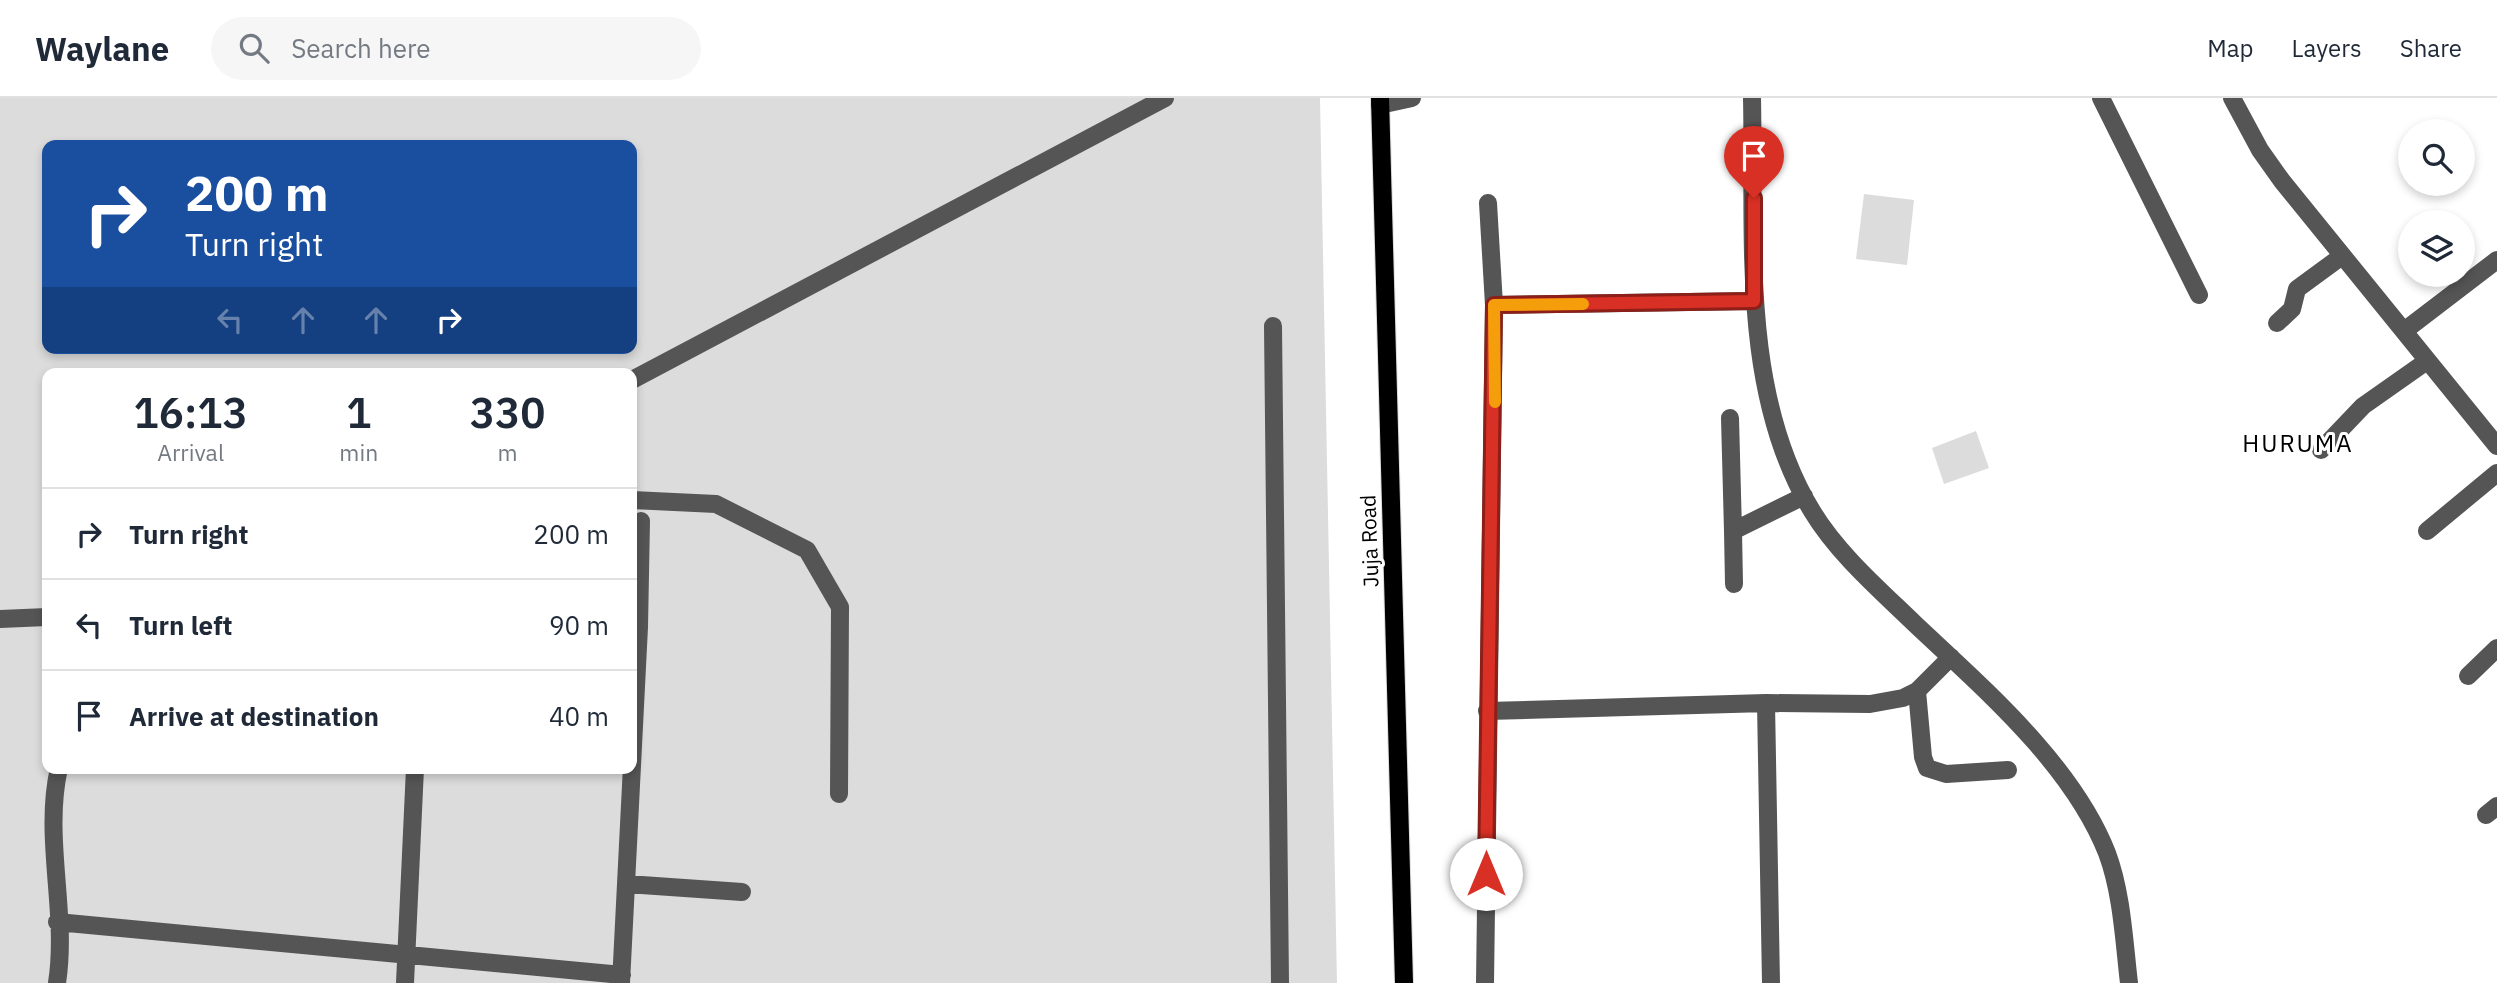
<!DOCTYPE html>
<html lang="en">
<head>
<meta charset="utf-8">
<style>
	:root { --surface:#fff; --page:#f6f6f7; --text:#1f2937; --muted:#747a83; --line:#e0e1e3 }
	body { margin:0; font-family:"IBM Plex Sans",sans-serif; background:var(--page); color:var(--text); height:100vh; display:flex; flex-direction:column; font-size:26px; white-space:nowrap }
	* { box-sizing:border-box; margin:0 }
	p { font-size:23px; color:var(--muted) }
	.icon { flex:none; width:38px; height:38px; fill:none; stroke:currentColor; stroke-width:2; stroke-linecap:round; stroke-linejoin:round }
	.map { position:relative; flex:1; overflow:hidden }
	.panel { position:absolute; left:42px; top:270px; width:595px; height:406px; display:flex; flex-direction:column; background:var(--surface); border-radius:14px; box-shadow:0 4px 10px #0003 }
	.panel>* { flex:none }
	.hud { position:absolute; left:42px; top:42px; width:595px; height:214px; border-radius:14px; box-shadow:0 4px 10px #0003; background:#1a4fa0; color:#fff; overflow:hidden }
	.tools { position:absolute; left:2398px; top:21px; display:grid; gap:14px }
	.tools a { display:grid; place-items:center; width:77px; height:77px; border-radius:50%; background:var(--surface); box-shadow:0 4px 10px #0003; font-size:35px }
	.pin { position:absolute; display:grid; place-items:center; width:60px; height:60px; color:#fff; margin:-72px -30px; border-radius:50% 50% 50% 0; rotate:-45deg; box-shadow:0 0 7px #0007 }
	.pin .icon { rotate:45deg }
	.me { position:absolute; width:77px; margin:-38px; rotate:0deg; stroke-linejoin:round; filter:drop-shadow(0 0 5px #0008) }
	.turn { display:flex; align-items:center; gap:24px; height:147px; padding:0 28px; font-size:32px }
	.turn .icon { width:91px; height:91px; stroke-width:2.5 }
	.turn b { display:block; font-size:49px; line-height:60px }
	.lanes { display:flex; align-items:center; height:66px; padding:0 28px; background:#0003; justify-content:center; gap:35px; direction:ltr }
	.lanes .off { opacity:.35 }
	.eta { display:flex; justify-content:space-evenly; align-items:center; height:119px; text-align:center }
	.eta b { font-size:42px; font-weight:600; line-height:49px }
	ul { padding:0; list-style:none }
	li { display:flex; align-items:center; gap:21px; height:91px; padding:0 28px; border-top:2px solid var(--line) }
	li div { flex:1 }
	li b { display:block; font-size:26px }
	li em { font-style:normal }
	header { display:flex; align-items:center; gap:42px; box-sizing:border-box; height:98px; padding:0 35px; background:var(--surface); border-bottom:2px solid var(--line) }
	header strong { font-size:33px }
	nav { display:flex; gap:38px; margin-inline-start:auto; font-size:24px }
	.search { width:490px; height:63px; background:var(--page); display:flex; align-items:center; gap:18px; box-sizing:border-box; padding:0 24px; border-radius:38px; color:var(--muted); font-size:26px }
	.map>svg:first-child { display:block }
	.green { fill:#dcdcdc; fill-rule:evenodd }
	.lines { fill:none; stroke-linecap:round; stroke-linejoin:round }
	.major-casing { stroke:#dbdbdb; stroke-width:20 }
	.minor { stroke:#555; stroke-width:18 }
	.major { stroke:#000; stroke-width:18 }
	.route-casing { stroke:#8d1f18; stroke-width:18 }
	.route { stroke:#d93025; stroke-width:12 }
	.slow { stroke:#f59e0b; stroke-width:12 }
	.labels { text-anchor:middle; stroke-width:6; stroke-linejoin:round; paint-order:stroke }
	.street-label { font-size:21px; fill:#000; stroke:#fff }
	.quarter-label { font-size:24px; letter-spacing:2px; fill:#000; stroke:#fff }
</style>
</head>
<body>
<header>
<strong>Waylane</strong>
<div class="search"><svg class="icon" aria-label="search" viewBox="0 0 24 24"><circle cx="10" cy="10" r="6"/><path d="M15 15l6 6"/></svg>Search here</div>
<nav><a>Map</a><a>Layers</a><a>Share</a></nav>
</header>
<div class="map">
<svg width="2497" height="885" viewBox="0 0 2497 885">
	<rect width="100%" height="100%" fill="#fff"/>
	<path class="green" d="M 0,0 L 1320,0 L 1337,885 L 0,885 ZM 47,47 L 632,47 L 632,250 L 47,250 ZM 47,275 L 632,275 L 632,670 L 47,670 Z
		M 1864,96 L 1914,102 L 1907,167 L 1856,161 Z
		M 1976,333 L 1989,370 L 1944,386 L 1932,350 Z"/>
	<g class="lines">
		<defs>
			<path id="major" d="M 1380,0 L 1404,885"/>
		</defs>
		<use href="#major" class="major-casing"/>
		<path class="minor" d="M 1752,0 C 1755,135 1739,293 1812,413 C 1838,456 1880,492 1915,526 C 1983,590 2072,666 2107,755 C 2122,795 2124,843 2129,885
			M 2101,0 L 2199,197
			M 2232,0 L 2260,52 L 2282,83 L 2497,348
			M 1380,7 L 1412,0
			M 1488,105 L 1494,207
			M 2277,225 L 2292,211 L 2297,191 L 2342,158
			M 1273,228 L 1280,885
			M 2404,233 L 2497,162
			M 632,282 L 1165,0
			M 1730,320 L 1733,433 L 1804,398
			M 2321,352 L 2363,308 L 2427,263
			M 632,402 L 716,406 L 807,452 L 840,509 L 839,696
			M 1733,433 L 1734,486
			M 2427,433 L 2497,375
			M 0,521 L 47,519
			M 2468,578 L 2497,550
			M 1917,593 L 1923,659 L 1927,670 L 1946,676 L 2008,672
			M 1766,605 L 1771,885
			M 1487,613 L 1766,605 L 1870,606 L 1903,600 L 1917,593 L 1951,559
			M 2486,717 L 2497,708
			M 627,786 L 742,794
			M 57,824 L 622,877
			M 57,885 C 68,814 43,740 59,670
			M 405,885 L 415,670
			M 621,885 L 639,529 L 641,423
			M 1485,885 L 1494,207 L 1754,203"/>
		<use href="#major" class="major"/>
	</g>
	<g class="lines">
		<defs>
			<path id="route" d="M 1486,776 L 1494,207 L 1754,203 L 1754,100"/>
		</defs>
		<use href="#route" class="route-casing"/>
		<use href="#route" class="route"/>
		<path class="slow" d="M 1495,304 L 1494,207 L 1583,206"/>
	</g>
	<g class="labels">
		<g class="street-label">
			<text transform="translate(1370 443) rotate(-92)" y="7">Juja Road</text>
		</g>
		<g class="quarter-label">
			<text x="2298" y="354">HURUMA</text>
		</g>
	</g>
</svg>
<div class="tools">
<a><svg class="icon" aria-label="search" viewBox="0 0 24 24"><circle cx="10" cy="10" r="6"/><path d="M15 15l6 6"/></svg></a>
<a><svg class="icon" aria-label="layers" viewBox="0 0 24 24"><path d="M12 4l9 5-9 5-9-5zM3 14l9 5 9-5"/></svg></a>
</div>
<div class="pin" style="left:1754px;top:100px;background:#d93025"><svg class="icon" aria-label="arrive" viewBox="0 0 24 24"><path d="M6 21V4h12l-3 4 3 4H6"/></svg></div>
<svg class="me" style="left:1486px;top:776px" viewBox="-20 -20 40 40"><circle r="19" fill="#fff"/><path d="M0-13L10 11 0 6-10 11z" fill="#d93025"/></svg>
<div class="hud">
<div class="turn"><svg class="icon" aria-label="right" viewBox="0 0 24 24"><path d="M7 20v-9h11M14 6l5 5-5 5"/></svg><div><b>200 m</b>Turn right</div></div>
<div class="lanes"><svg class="icon off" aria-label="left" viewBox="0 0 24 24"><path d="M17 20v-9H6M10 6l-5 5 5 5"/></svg><svg class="icon off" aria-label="ahead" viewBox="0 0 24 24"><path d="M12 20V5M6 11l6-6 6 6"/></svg><svg class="icon off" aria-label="ahead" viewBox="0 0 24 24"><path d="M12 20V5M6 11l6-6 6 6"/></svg><svg class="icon" aria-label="right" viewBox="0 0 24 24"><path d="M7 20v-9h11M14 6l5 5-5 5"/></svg></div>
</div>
<section class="panel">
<div class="eta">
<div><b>16:13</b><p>Arrival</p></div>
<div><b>1</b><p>min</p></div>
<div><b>330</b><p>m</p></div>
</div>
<ul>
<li><svg class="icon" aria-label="right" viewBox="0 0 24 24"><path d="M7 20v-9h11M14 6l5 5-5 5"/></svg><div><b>Turn right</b></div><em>200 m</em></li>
<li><svg class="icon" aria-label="left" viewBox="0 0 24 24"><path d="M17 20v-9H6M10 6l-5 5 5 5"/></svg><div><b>Turn left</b></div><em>90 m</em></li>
<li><svg class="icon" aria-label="arrive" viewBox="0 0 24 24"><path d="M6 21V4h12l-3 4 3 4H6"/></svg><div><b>Arrive at destination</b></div><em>40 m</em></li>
</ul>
</section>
</div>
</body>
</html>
